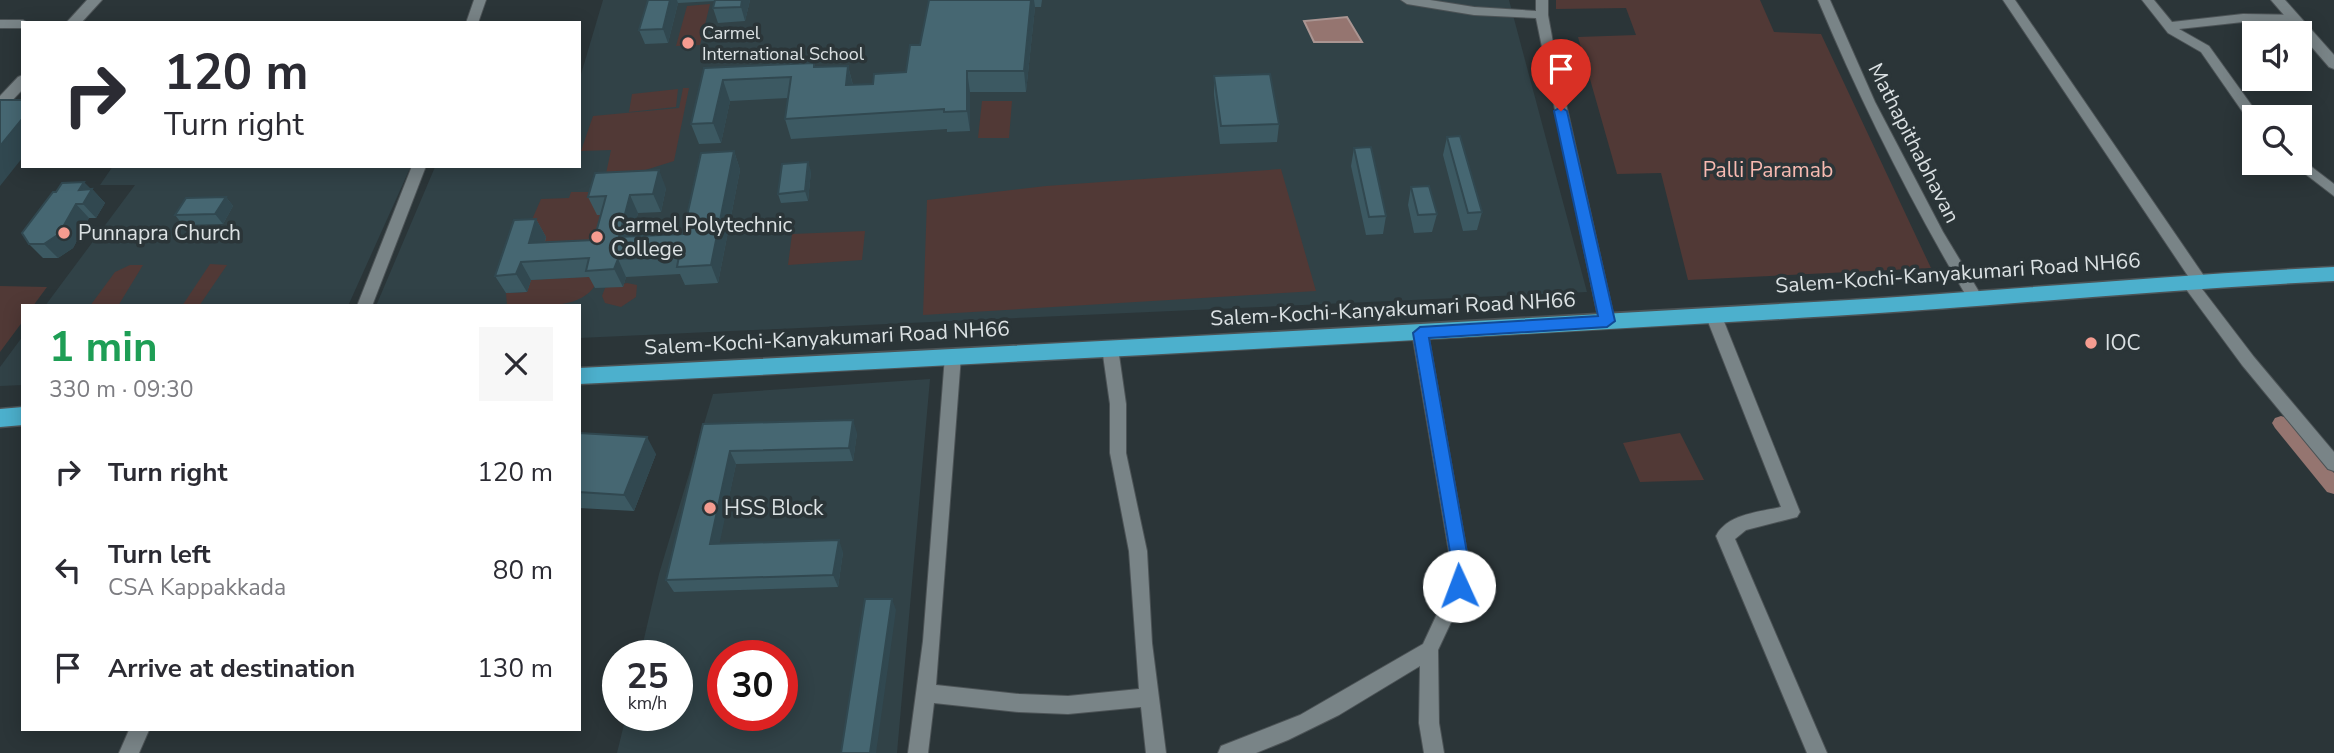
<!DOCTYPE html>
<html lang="en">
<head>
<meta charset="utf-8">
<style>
	:root { --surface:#fff; --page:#f7f7f7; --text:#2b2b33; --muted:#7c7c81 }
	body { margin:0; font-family:"Nunito Sans",sans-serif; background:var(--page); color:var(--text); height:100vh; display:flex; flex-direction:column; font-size:26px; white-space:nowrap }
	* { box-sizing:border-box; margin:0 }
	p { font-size:23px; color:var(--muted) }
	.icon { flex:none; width:38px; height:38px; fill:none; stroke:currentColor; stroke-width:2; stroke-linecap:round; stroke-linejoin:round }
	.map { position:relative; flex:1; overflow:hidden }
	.sheet { position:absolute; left:21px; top:304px; width:560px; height:427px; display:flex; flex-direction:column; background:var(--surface); border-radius:0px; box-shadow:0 4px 18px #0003 }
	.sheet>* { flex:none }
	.hud { position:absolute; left:21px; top:21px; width:560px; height:147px; border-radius:0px; box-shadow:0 4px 18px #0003; background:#fff; color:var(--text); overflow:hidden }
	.fabs { position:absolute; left:2242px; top:21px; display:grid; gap:14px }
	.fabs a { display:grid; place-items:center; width:70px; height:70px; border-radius:0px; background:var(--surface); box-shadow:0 4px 18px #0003; font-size:35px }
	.speed { position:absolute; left:602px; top:640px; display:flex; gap:14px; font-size:35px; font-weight:700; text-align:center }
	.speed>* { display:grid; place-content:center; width:91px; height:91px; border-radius:50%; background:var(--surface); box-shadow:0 4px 18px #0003; line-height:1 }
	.speed small { font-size:18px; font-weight:400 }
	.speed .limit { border:10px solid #d22; background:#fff; color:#111 }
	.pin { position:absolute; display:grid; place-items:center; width:60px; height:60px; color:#fff; margin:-72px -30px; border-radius:50% 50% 50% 0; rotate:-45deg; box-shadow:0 0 7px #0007 }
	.pin .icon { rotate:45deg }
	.me { position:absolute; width:77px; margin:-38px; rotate:358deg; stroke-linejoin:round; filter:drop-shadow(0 0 5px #0008) }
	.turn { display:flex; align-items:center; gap:24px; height:147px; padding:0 28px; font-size:32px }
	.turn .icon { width:91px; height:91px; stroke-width:2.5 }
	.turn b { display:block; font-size:49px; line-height:60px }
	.round { display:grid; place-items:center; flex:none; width:74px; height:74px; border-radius:0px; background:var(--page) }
	.head { display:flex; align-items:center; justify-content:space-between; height:119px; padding:0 28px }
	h1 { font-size:42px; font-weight:700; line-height:52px; color:#1e9e55 }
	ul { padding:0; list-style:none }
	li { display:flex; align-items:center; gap:21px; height:98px; padding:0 28px }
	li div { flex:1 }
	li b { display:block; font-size:26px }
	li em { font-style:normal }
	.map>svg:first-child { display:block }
	.built { fill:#314247; fill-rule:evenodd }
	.green { fill:#513936 }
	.water { fill:#957570; stroke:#aa9592; stroke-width:2 }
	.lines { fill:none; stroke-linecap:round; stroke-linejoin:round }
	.canal { fill:#957570; fill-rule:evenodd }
	.street-casing { stroke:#4c5356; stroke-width:2 }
	.secondary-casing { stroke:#4c5356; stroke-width:2 }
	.highway-casing { stroke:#4c5356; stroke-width:3 }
	.street { fill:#798487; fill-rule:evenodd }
	.secondary { fill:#798487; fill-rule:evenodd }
	.highway { fill:#4cb0cd; fill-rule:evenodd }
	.wall { fill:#3c5962 }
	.shaded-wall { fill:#314850 }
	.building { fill:#466772; stroke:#314850; stroke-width:2 }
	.route { fill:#1a73e8; stroke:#114b97; stroke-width:2 }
	.poi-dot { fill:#f59c90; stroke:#2b3538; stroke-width:2.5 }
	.labels { text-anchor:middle; stroke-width:7; stroke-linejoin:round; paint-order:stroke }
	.far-poi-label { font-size:18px; fill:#dbe1e3; stroke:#2b3538; text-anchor:start }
	.street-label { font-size:21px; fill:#dbe1e3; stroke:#2b3538 }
	.park-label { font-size:21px; fill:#f7bab1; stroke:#2b3538 }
	.poi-label { font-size:21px; fill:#dbe1e3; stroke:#2b3538; text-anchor:start }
</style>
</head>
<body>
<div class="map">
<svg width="2334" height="753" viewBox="0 0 2334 753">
	<rect width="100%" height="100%" fill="#2b3538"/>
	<path class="built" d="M 603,0 L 1509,0 L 1587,292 L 579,338 L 579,306 L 376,306 L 435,167 L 579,166 L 579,81 Z
		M 113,166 L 411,166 L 348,306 L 45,306 L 135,185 L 100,185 Z
		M 23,336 L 23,385 L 0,386 L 0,367 Z
		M 930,379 L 897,753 L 617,753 L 626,716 L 677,716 L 677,656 L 640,656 L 659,574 L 713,394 ZM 723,656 L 782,656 L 782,716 L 723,716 Z"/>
	<path class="green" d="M 1556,0 L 1760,0 L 1774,32 L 1821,34 L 1931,268 L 1688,280 L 1661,173 L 1617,174 L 1578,37 L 1636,35 L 1626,8 L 1556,9 Z
		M 710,4 L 700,45 L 676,46 L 687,6 Z
		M 683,88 L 689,88 L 674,161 L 604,183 L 611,150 L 581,151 L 593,116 L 679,108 Z
		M 678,89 L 676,107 L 629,112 L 632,94 Z
		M 982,101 L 1012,101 L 1009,138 L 978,138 Z
		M 1281,169 L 1316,291 L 923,315 L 927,200 L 1046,186 Z
		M 571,192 L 604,192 L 615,214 L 603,258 L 524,238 L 541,199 L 569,198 Z
		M 865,231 L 862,260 L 788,265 L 792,234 Z
		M 210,264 L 227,265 L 199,306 L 182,306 Z
		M 130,265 L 143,265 L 118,306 L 90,306 L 115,272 Z
		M 599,276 C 589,313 537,304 507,306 L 506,293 L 527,292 L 531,280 Z
		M 627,283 L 637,285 L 636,297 L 621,307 L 605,303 L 602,296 L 605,288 Z
		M 0,286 L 47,287 L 33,306 L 23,306 L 23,321 L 0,352 Z
		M 1680,433 L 1704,480 L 1640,482 L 1623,443 Z"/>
	<path class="water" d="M 1347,17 L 1362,42 L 1314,42 L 1304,21 Z"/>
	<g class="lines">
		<path class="canal" d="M 2281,416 L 2287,418 L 2334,473 L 2334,494 L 2327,492 L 2275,428 L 2272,423 L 2275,418 Z"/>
		<defs>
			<path id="street" d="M 474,0 L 486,0 L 478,23 L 466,23 Z
				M 1401,0 L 1430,0 L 1474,7 L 1536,11 L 1536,0 L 1548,0 L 1548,15 L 1556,59 L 1615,322 L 1612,326 L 1602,326 L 1599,322 L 1536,18 L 1474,15 L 1407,4 Z
				M 1818,0 L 1830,0 L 1875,102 L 1943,232 L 1984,300 L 1981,304 L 1971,304 C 1912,204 1863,107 1818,0 Z
				M 2003,0 L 2015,0 L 2204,276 L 2206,280 L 2199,285 L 2254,357 L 2334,452 L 2334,471 L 2328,469 L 2242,365 L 2183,285 L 2181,281 L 2183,277 L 2188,276 Z
				M 2142,0 L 2154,0 L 2172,22 L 2243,14 L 2298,15 L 2298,21 L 2294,22 L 2243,22 L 2179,29 L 2209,46 L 2260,117 L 2254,117 L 2254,122 L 2249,121 L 2201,52 L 2168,33 Z
				M 0,20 L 23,20 L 28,23 L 23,23 L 23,28 L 0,28 Z
				M 2300,158 L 2334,184 L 2334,196 L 2295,166 L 2293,163 L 2300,163 Z
				M 412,166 L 426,166 L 372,306 L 357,306 Z
				M 1713,308 L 1721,314 L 1800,512 L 1797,517 L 1746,530 L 1735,539 L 1827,753 L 1807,753 L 1716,536 C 1727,514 1759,512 1781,507 L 1705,314 Z
				M 1420,327 L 1428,333 L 1469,564 L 1468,586 L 1438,650 L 1439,723 L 1444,753 L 1424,753 L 1419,723 L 1420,666 L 1339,715 L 1288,740 L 1256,753 L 1218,753 L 1221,746 L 1300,715 L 1423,644 L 1450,586 L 1451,564 L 1412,333 Z
				M 1110,342 L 1118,348 L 1126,404 L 1126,453 L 1147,551 L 1152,643 L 1166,753 L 1146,753 L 1141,707 L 1068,714 L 1019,712 L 934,703 L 928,753 L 908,753 L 923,641 L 945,356 L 948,352 L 958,352 L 961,356 L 936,685 L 1019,694 L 1068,696 L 1139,689 L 1129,551 L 1110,453 L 1110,404 L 1102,348 Z
				M 129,730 L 149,730 L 139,753 L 119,753 Z"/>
			<path id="secondary" d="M 87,0 L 102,0 L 81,23 L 66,23 Z
				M 2271,0 L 2285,0 L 2334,55 L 2334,69 L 2329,67 Z
				M 23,75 L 23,89 L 5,108 L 0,110 L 0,96 L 18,77 Z"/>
			<path id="highway" d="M 2334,267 L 2334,281 C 2166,289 1999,306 1832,316 C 1414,341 997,363 579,384 L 579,368 C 997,347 1414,325 1832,301 C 1999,291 2166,275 2334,267 Z
				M 23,407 L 23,425 L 0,427 L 0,409 Z"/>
		</defs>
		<use href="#street" class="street-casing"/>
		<use href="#secondary" class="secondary-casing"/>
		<use href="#highway" class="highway-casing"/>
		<use href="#street" class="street"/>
		<use href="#secondary" class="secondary"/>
		<use href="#highway" class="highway"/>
	</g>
	<path class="wall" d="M 648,0 L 750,0 L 745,21 L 718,23 L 713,8 L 715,1 L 678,3 L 668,43 L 645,44 L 639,30 Z
		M 929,0 L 1042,0 L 1041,7 L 1035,7 L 1026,92 L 970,92 L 970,131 L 947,132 L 947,129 L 791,139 L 785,119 L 788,98 L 730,101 L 721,143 L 699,144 L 691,124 L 704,68 L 814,63 L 815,67 L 848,66 L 853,85 L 873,84 L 906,72 L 920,45 Z
		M 1214,76 L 1279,124 L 1277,142 L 1220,144 L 1214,95 Z
		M 1447,137 L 1482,212 L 1477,230 L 1463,231 L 1443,155 Z
		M 1354,148 L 1386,216 L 1383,234 L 1366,235 L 1351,166 Z
		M 734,151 L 740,170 L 718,283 L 685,285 L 680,274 L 626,277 L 623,287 L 595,288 L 589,277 L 531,280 L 527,292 L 506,293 L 495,276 L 536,219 L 546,237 L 545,242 L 594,240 L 601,215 L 597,215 L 588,197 L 666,188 L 661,212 L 638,213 L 632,236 L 683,234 Z
		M 811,171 L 808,201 L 781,203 L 778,194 Z
		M 1411,187 L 1437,214 L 1432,232 L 1414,233 L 1408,205 Z
		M 92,189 L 105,203 L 96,218 L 89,218 L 73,248 L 58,258 L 43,258 L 29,244 Z
		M 226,197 L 233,206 L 223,224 L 183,225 L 175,215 Z
		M 703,424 L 857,433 L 853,461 L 736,464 L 719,543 L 843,552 L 838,587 L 674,592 L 666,580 Z
		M 579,433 L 656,454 L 634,511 L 579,508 Z"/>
	<path class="shaded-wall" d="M 670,0 L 677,0 L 678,3 L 668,43 L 663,29 Z
		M 742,0 L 750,0 L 745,21 L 741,7 Z
		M 1031,0 L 1034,0 L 1035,7 L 1026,92 L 1024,71 Z
		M 848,66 L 853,86 L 846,85 Z
		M 967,71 L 970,92 L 970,131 L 967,111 Z
		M 723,80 L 730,101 L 721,143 L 713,123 Z
		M 23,118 L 23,157 L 0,186 L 0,146 Z
		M 734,151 L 740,170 L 718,283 L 711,265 Z
		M 808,162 L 811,171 L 808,201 L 805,191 Z
		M 659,170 L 666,188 L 661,212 L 653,194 Z
		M 84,182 L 92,190 L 92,189 L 105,203 L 96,218 L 83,204 L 79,190 Z
		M 630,195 L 638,213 L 627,255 L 619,237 Z
		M 226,197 L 233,206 L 223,224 L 215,214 Z
		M 76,204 L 89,218 L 73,248 L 58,258 L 44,244 Z
		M 536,219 L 546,237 L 539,261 L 529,243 Z
		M 618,259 L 626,277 L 623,287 L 614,269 Z
		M 521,262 L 531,280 L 527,292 L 516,274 Z
		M 853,420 L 857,433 L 853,461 L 849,448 Z
		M 647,437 L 656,454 L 634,511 L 624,495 Z
		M 730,451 L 736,464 L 717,556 L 710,544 Z
		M 839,540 L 843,552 L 838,587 L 833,575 Z
		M 892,599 L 896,610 L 876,753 L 870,753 Z"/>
	<path class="building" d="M 648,0 L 670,0 L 663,29 L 639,30 Z
		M 715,0 L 742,0 L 741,7 L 713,8 Z
		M 929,0 L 1031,0 L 1024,71 L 967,71 L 967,111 L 944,112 L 944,109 L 785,119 L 791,77 L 723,80 L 713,123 L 691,124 L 704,68 L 814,63 L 814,67 L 848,66 L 846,85 L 873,84 L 874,74 L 906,72 L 910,45 L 920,45 Z
		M 1270,74 L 1279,124 L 1221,126 L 1214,76 Z
		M 0,100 L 23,100 L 23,118 L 0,146 Z
		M 1460,136 L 1482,212 L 1468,213 L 1447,137 Z
		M 1371,147 L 1386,216 L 1369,217 L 1354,148 Z
		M 734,151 L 711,265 L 677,267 L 679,256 L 618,259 L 614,269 L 586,271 L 589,258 L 521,262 L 516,274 L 495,276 L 514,220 L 536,219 L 529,243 L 594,240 L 606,196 L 588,197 L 595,173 L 659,170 L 653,194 L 630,195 L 619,237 L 683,234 L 701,153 Z
		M 808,162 L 805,191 L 778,194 L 782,164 Z
		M 84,182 L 79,190 L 92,189 L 83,204 L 76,204 L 59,234 L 44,244 L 29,244 L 22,233 L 53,192 L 56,192 L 62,183 Z
		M 1429,186 L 1437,214 L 1418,215 L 1411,187 Z
		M 226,197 L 215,214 L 175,215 L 186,198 Z
		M 853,420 L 849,448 L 730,451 L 710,544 L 839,540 L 833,575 L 666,580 L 703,424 Z
		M 579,433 L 647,437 L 624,495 L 579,492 Z
		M 865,599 L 892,599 L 870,753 L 841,753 Z"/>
	<path class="route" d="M 1561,107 L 1567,111 L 1615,321 L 1607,327 L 1429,338 L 1469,564 L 1465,591 L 1459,594 L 1453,591 L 1450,586 L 1452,564 L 1413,333 L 1420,327 L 1598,316 L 1554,111 Z"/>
	<g class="poi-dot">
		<circle cx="688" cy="43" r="7"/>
		<circle cx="64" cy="233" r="7"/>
		<circle cx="597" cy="237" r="7"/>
		<circle cx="2091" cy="343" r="7"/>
		<circle cx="710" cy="508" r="7"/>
	</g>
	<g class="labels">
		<g class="far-poi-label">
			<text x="702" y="39">Carmel<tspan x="702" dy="21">International School</tspan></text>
		</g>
		<g class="street-label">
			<text transform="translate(1914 143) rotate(63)" y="7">Mathapithabhavan</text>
			<text transform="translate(1958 273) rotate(-4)" y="7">Salem-Kochi-Kanyakumari Road NH66</text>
			<text transform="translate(1393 309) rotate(-3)" y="7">Salem-Kochi-Kanyakumari Road NH66</text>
			<text transform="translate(827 338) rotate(-3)" y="7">Salem-Kochi-Kanyakumari Road NH66</text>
		</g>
		<g class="park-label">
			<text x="1768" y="177">Palli Paramab</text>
		</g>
		<g class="poi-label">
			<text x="611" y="232">Carmel Polytechnic<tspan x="611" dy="24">College</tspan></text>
			<text x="78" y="240">Punnapra Church</text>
			<text x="2105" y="350">IOC</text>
			<text x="724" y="515">HSS Block</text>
		</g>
	</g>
</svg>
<div class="fabs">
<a><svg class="icon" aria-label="sound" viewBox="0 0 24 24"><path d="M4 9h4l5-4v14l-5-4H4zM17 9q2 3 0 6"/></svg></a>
<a><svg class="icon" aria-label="search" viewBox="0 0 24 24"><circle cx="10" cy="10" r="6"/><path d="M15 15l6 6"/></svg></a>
</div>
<div class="speed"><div>25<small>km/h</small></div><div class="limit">30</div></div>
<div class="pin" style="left:1561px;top:111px;background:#d93025"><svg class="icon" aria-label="arrive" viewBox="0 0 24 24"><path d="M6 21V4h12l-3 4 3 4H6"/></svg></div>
<svg class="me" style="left:1459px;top:586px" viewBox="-20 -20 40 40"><circle r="19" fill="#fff"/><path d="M0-13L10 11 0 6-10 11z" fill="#1a73e8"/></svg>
<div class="hud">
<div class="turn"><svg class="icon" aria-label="right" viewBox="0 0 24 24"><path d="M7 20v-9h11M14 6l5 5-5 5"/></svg><div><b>120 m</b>Turn right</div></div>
</div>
<section class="sheet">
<div class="head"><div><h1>1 min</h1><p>330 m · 09:30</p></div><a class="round"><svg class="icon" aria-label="close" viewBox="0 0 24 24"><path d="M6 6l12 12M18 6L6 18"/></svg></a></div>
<ul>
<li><svg class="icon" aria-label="right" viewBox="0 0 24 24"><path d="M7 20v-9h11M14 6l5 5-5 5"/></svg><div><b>Turn right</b></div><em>120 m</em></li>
<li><svg class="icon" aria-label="left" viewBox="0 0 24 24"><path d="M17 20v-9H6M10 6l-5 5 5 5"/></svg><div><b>Turn left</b><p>CSA Kappakkada</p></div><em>80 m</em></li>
<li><svg class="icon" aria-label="arrive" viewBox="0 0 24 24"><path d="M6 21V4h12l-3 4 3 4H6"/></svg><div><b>Arrive at destination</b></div><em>130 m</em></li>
</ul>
</section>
</div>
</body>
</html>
